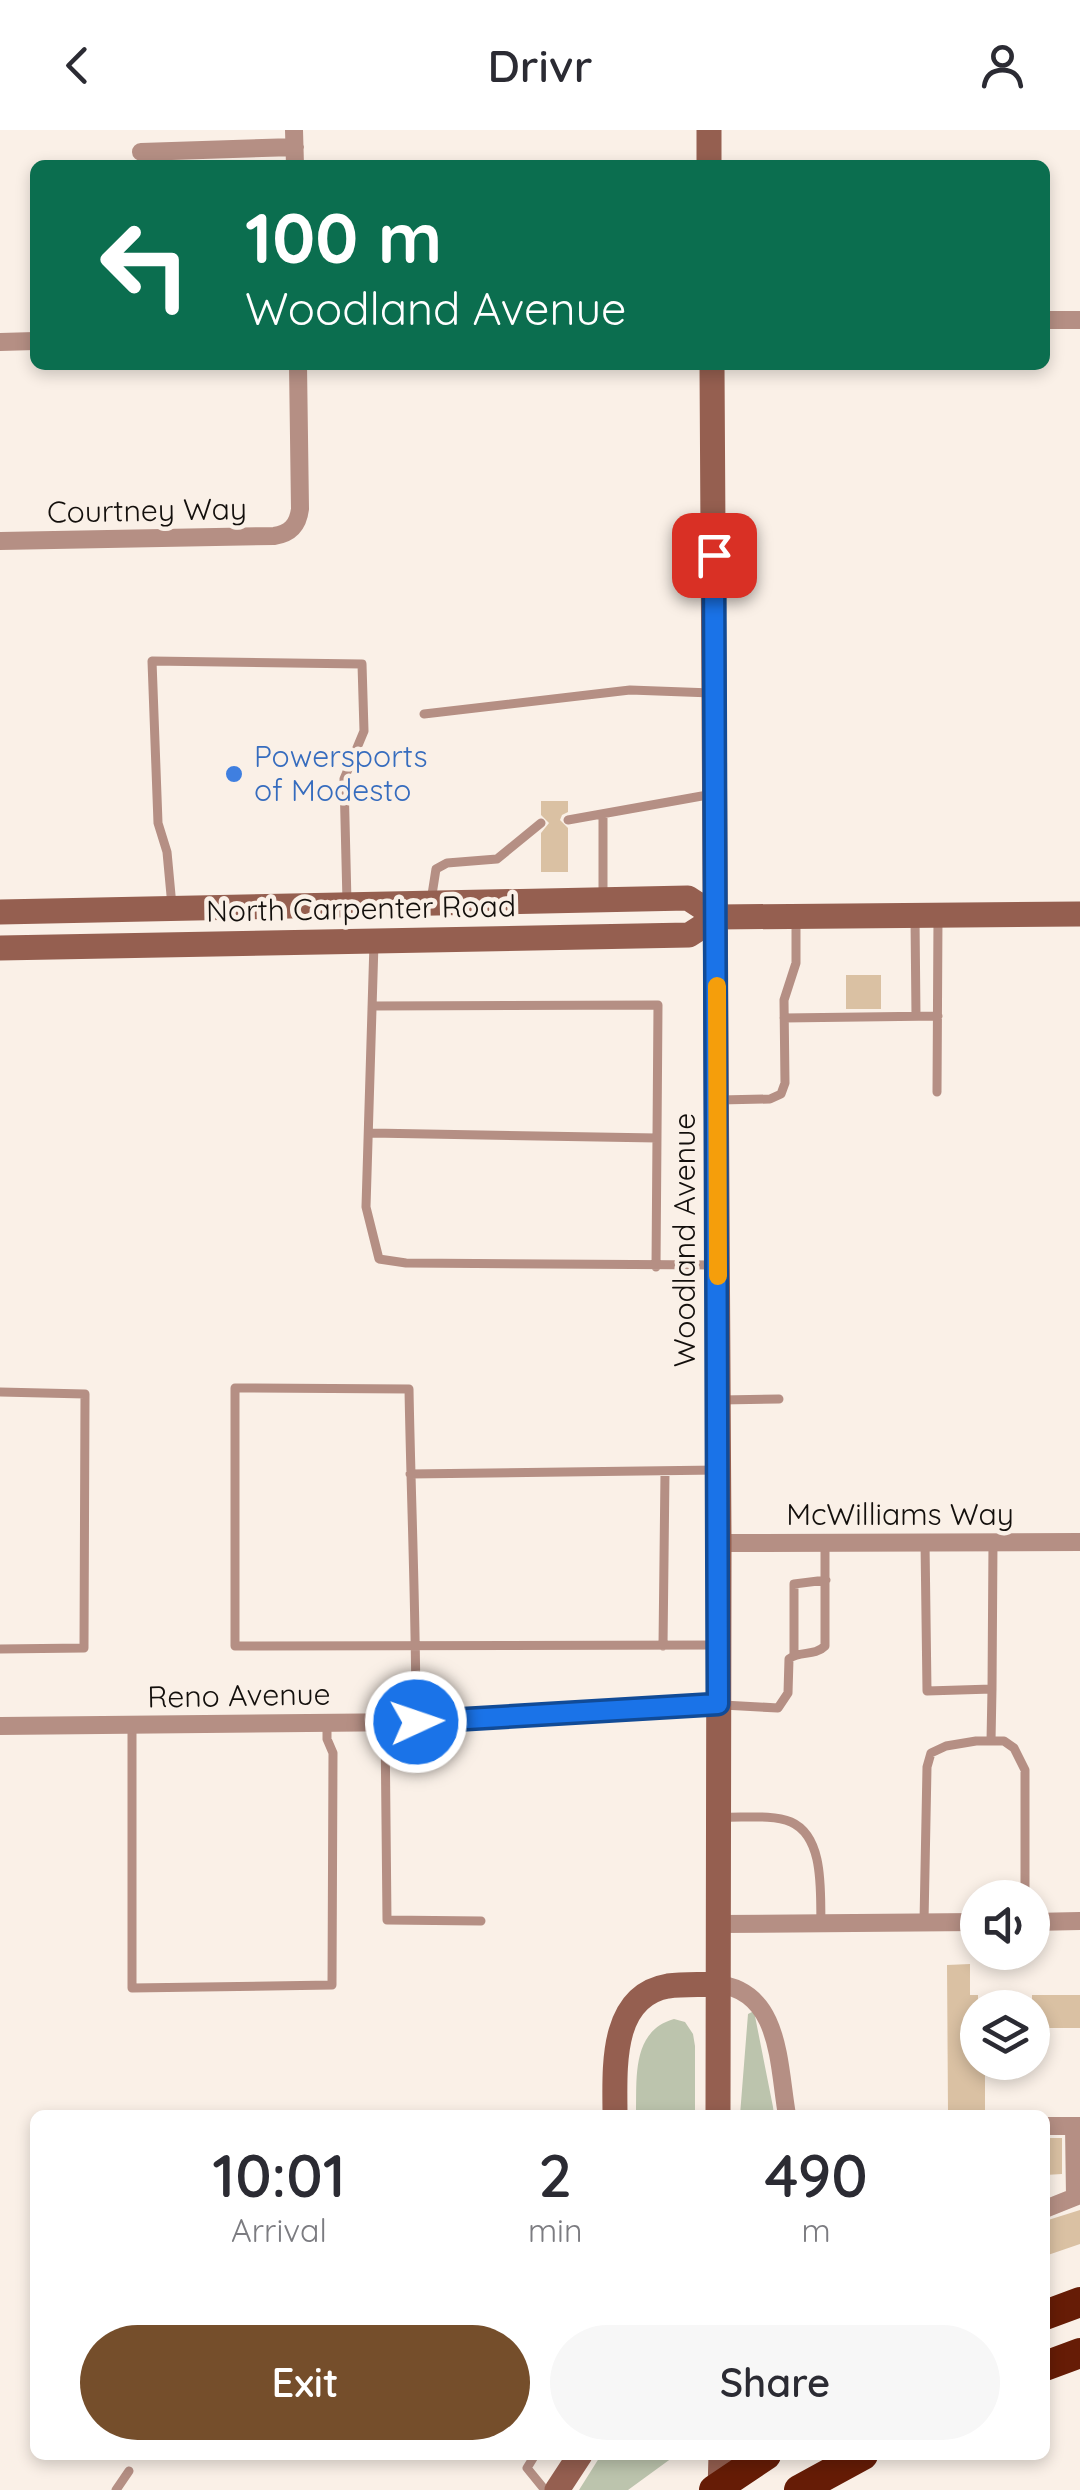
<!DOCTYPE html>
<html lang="en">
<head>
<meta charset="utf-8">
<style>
	:root { --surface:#fff; --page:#f7f7f7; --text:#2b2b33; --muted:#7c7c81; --accent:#754e2b }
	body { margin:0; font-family:Quicksand,sans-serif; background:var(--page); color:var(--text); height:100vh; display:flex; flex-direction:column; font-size:38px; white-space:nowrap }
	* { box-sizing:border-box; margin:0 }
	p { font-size:32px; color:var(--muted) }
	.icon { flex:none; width:55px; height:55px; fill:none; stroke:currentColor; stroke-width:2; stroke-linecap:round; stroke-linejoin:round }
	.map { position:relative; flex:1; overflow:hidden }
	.sheet { position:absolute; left:30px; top:1980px; width:1020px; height:350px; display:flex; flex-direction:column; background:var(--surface); border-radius:15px; box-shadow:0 5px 15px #0003 }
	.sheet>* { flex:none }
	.banner { position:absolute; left:30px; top:30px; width:1020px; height:210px; border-radius:15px; box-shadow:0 5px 15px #0003; background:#0b6e4f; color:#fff; overflow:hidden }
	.tools { position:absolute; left:960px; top:1750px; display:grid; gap:20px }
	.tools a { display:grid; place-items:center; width:90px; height:90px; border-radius:50%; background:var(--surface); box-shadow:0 5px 15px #0003; font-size:50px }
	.pin { position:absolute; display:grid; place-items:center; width:85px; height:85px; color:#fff; margin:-42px; border-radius:20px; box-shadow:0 5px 15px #0006 }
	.me { position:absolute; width:110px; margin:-55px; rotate:87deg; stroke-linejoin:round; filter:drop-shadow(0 0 8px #0008) }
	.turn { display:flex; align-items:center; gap:35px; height:210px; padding:0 50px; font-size:45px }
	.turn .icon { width:130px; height:130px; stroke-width:2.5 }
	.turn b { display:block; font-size:70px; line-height:85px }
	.eta { display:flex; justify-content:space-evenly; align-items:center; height:170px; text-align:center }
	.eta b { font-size:60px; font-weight:600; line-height:70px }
	.cta { display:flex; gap:20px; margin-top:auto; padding:20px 50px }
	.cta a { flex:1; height:115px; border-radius:60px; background:var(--accent); color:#fff; font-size:40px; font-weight:600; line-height:115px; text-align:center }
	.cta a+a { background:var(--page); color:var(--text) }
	header { display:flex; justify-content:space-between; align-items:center; height:130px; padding:0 50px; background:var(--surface); font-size:45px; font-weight:600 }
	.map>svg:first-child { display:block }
	.green { fill:#bcc4ad }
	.building { fill:#dac1a3 }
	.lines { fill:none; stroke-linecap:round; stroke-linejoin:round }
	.lane { stroke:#b58f84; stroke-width:9 }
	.street { stroke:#b58f84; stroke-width:18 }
	.secondary { stroke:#955f50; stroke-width:25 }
	.highway { stroke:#661c06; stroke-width:30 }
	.route-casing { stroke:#114b97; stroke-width:25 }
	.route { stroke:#1a73e8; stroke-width:18 }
	.slow { stroke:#f59e0b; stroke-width:18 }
	.shop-dot { fill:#3f7fe0; stroke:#faf0e7; stroke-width:4 }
	.labels { text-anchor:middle; stroke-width:9; stroke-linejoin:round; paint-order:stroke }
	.street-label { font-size:30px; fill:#130f0c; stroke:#faf0e7 }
	.shop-label { font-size:30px; fill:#366cbe; stroke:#faf0e7; text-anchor:start }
</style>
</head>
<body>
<header><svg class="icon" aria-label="back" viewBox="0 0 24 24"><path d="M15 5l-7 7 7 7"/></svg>Drivr<svg class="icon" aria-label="person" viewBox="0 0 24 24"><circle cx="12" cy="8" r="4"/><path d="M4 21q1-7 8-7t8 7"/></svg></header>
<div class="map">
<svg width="1080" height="2360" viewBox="0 0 1080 2360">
	<rect width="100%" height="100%" fill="#faf0e7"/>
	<path class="green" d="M 754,1881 L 773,1977 L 774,1985 L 740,1985 L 748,1884 Z
		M 674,1889 L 685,1892 L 693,1904 L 695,1916 L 695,1985 L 636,1985 C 637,1949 631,1901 674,1889 Z
		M 601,2325 L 676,2325 L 628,2360 L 579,2360 Z"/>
	<path class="building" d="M 541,671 L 568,671 L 568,682 L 562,685 L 560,690 L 568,698 L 568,742 L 541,742 L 541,703 L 549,693 L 541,685 Z
		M 846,845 L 881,845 L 881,879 L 846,879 Z
		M 970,1834 L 970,1865 L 978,1865 L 978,1932 L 985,1932 L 985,1981 L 948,1981 L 947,1835 Z
		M 1032,1865 L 1080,1865 L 1080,1898 L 1032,1898 Z
		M 1045,2008 L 1062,2008 L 1062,2044 L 1045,2045 Z
		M 1080,2080 L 1080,2114 L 1045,2126 L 1045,2091 Z"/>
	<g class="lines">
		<path class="lane" d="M 424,584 L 630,560 L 712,563
			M 603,685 L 603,768
			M 568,690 L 713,664
			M 431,771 L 436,739 L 447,733 L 497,729 L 541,693
			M 172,776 L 167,722 L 158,693 L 152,531 L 362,534 L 364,601 L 344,649 L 347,772
			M 915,788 L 916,886
			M 374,813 L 366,1077 L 379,1129 L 406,1133 L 716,1135
			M 372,876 L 658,875 L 656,1137
			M 784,888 L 938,886
			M 937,962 L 938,787
			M 720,970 L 770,969 L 781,964 L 785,953 L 784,870 L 796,833 L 796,789
			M 371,1003 L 657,1008
			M 0,1262 L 85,1264 L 84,1518 L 0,1519
			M 721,1270 L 779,1269
			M 410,1344 L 718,1340
			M 925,1412 L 927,1561 L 992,1559 L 993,1412
			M 663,1516 L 665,1342
			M 794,1525 L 794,1454 L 826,1450
			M 723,1575 L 778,1578 L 788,1563 L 789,1529 C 800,1520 814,1527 825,1516 L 825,1412
			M 385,1592 L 387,1790 L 481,1791
			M 416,1592 C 416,1481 411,1370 409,1259 L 235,1258 L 235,1516 L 716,1515
			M 132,1595 L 132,1858 L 332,1855 L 333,1623 L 327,1609 L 327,1593
			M 991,1611 L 992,1559
			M 721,1687 C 742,1688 772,1684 791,1692 C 825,1707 820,1763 821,1793
			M 924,1792 L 927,1637 L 931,1623 L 946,1616 L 976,1611 L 1004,1611 L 1014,1618 L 1025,1640 L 1025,1768
			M 535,2325 L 527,2338 L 545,2360
			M 116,2360 L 129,2341"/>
		<path class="street" d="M 294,0 L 295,35
			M 141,22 L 295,17
			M 1045,190 L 1080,190
			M 0,212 L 35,211
			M 0,411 L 274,406 C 290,404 298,395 300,379 L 298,235
			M 719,1413 L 1080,1412
			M 0,1596 L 416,1592 L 718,1574
			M 1032,1792 L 1080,1791
			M 718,1794 L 978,1792
			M 717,1854 C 781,1861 778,1934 787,1985
			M 1045,1996 L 1080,1996
			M 1045,2079 L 1075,2067 L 1074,1996"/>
		<path class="secondary" d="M 709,0 L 709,35
			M 712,235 L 719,1413 L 718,1985
			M 0,782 L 688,768 L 717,787 L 1080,784
			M 0,818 L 689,805 L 717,787
			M 615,1985 C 615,1941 609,1866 668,1856 C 684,1854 701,1855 717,1854
			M 557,2360 L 580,2325
			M 720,2360 L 721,2325"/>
		<path class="highway" d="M 1045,2185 L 1080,2172
			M 1045,2236 L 1080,2223
			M 714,2360 L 766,2325
			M 799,2360 L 863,2325"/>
	</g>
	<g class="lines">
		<defs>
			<path id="route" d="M 416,1592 L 718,1574 L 714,425"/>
		</defs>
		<use href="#route" class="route-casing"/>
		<use href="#route" class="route"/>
		<path class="slow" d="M 717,856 L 718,1146"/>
	</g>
	<circle class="shop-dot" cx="234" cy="644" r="10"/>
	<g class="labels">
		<g class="street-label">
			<text transform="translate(147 381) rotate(-1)" y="10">Courtney Way</text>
			<text transform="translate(361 779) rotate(-1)" y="10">North Carpenter Road</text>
			<text transform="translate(685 1110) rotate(-90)" y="10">Woodland Avenue</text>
			<text x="900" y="1395">McWilliams Way</text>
			<text transform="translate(239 1566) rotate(-1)" y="10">Reno Avenue</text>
		</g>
		<g class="shop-label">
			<text x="254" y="637">Powersports<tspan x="254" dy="34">of Modesto</tspan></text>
		</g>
	</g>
</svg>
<div class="tools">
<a><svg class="icon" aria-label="sound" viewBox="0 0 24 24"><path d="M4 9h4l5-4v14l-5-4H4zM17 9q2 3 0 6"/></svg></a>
<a><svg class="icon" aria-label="layers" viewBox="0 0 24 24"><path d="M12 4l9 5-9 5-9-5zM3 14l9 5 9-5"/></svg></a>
</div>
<div class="pin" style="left:714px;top:425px;background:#d93025"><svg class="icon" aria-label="arrive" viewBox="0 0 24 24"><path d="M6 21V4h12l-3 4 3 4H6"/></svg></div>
<svg class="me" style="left:416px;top:1592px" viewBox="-20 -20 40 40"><circle r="17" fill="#1a73e8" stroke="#fff" stroke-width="3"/><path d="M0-11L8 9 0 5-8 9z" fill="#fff"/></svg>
<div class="banner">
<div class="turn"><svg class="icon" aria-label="left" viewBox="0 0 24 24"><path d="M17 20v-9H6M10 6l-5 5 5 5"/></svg><div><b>100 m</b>Woodland Avenue</div></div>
</div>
<section class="sheet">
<div class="eta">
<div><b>10:01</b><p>Arrival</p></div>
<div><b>2</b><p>min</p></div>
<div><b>490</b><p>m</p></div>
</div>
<div class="cta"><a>Exit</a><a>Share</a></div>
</section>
</div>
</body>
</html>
